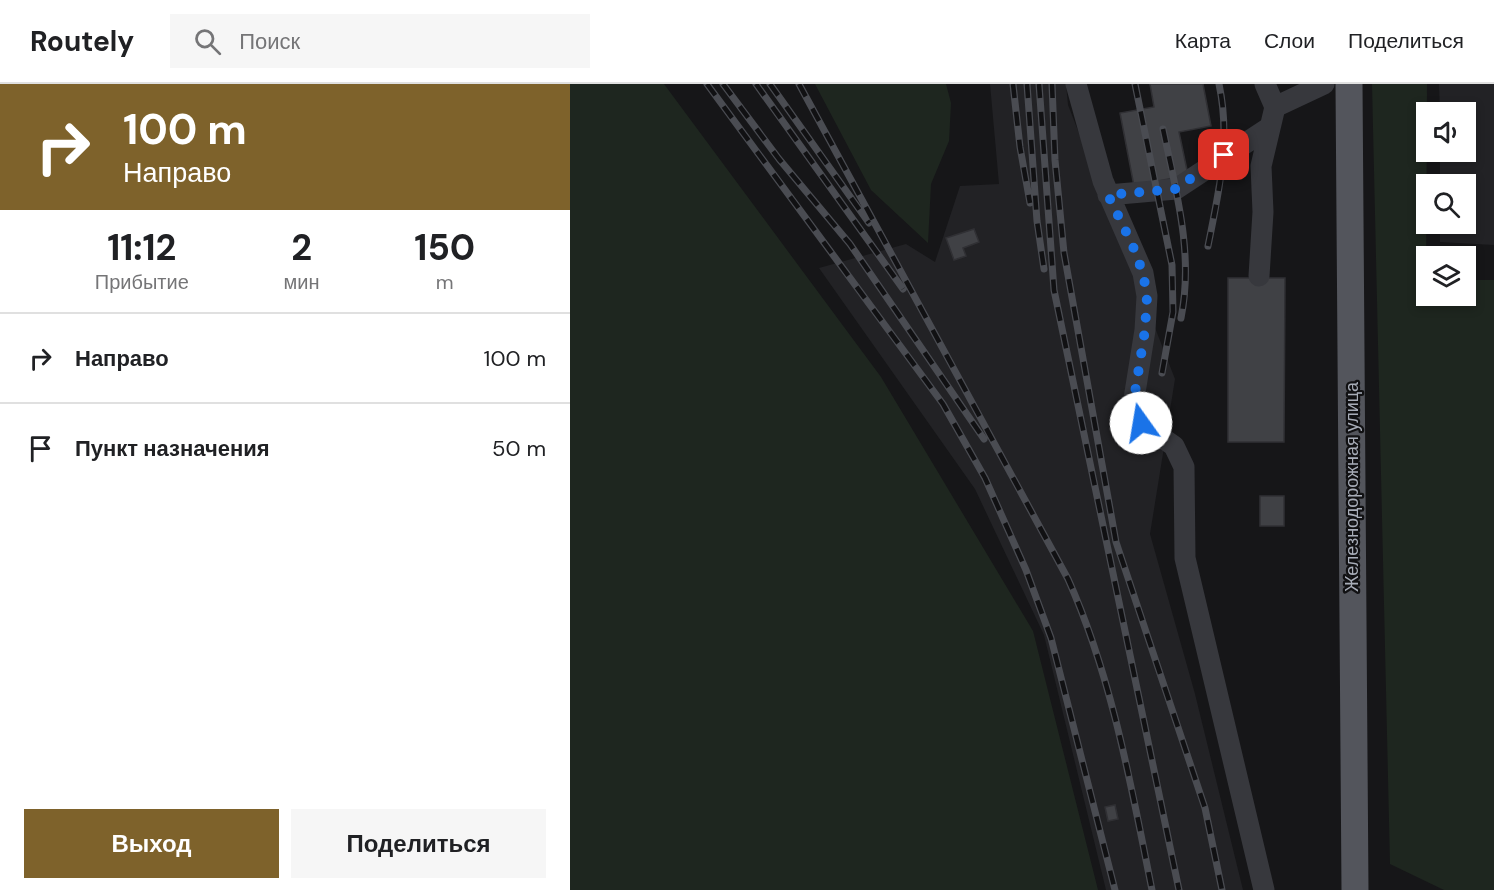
<!DOCTYPE html>
<html lang="ru">
<head>
<meta charset="utf-8">
<style>
	:root { --surface:#fff; --page:#f6f6f6; --text:#202124; --muted:#757577; --line:#e0e0e0; --accent:#7e622b }
	body { margin:0; font-family:"DM Sans",sans-serif; background:var(--page); color:var(--text); height:100vh; display:flex; flex-direction:column; font-size:22px; white-space:nowrap }
	* { box-sizing:border-box; margin:0 }
	p { font-size:20px; color:var(--muted) }
	.icon { flex:none; width:33px; height:33px; fill:none; stroke:currentColor; stroke-width:2; stroke-linecap:round; stroke-linejoin:round }
	.map { position:relative; flex:1; overflow:hidden }
	.sheet { display:flex; flex-direction:column; background:var(--surface); width:570px }
	.sheet>* { flex:none }
	.guide { background:#7e622b; color:#fff; overflow:hidden }
	.tools { position:absolute; left:846px; top:18px; display:grid; gap:12px }
	.tools a { display:grid; place-items:center; width:60px; height:60px; border-radius:0px; background:var(--surface); box-shadow:0 3px 9px #0003; font-size:30px }
	.pin { position:absolute; display:grid; place-items:center; width:51px; height:51px; color:#fff; margin:-26px; border-radius:12px; box-shadow:0 3px 9px #0006 }
	.me { position:absolute; width:66px; margin:-33px; rotate:347deg; stroke-linejoin:round; filter:drop-shadow(0 0 4px #0008) }
	.turn { display:flex; align-items:center; gap:21px; height:126px; padding:0 24px; font-size:27px }
	.turn .icon { width:78px; height:78px; stroke-width:2.5 }
	.turn b { display:block; font-size:42px; line-height:51px }
	.eta { display:flex; justify-content:space-evenly; align-items:center; height:102px; text-align:center }
	.eta b { font-size:36px; font-weight:700; line-height:42px }
	.action { display:flex; gap:12px; margin-top:auto; padding:12px 24px }
	.action a { flex:1; height:69px; border-radius:0px; background:var(--accent); color:#fff; font-size:24px; font-weight:700; line-height:69px; text-align:center }
	.action a+a { background:var(--page); color:var(--text) }
	ul { padding:0; list-style:none }
	li { display:flex; align-items:center; gap:18px; height:90px; padding:0 24px; border-top:2px solid var(--line) }
	li div { flex:1 }
	li b { display:block; font-size:22px }
	li em { font-style:normal }
	header { display:flex; align-items:center; gap:36px; box-sizing:border-box; height:84px; padding:0 30px; background:var(--surface); border-bottom:2px solid var(--line) }
	header strong { font-size:28px }
	nav { display:flex; gap:33px; margin-inline-start:auto; font-size:21px }
	.search { width:420px; height:54px; background:var(--page); display:flex; align-items:center; gap:15px; box-sizing:border-box; padding:0 21px; border-radius:0px; color:var(--muted); font-size:22px }
	main { display:flex; flex:1; min-height:0 }
	.map>svg:first-child { display:block }
	.built { fill:#222225 }
	.green { fill:#1e261f }
	.building { fill:#404145; stroke:#303034; stroke-width:1.5 }
	.lines { fill:none; stroke-linecap:round; stroke-linejoin:round }
	.minor { stroke:#37383d; stroke-width:21 }
	.major { stroke:#53555c; stroke-width:27 }
	.rail-casing { stroke:#4a4c52; stroke-width:7 }
	.rail { stroke:#111113; stroke-width:4.5; stroke-dasharray:14; stroke-linecap:butt }
	.route { stroke:#1a73e8; stroke-width:10; stroke-dasharray:0 18 }
	.labels { text-anchor:middle; stroke-width:4.5; stroke-linejoin:round; paint-order:stroke }
	.street-label { font-size:18px; fill:#a8adb8; stroke:#111113 }
</style>
</head>
<body>
<header>
<strong>Routely</strong>
<div class="search"><svg class="icon" aria-label="search" viewBox="0 0 24 24"><circle cx="10" cy="10" r="6"/><path d="M15 15l6 6"/></svg>Поиск</div>
<nav><a>Карта</a><a>Слои</a><a>Поделиться</a></nav>
</header>
<main>
<section class="sheet">
<div class="guide">
<div class="turn"><svg class="icon" aria-label="right" viewBox="0 0 24 24"><path d="M7 20v-9h11M14 6l5 5-5 5"/></svg><div><b>100 m</b>Направо</div></div>
</div>
<div class="eta">
<div><b>11:12</b><p>Прибытие</p></div>
<div><b>2</b><p>мин</p></div>
<div><b>150</b><p>m</p></div>
</div>
<ul>
<li><svg class="icon" aria-label="right" viewBox="0 0 24 24"><path d="M7 20v-9h11M14 6l5 5-5 5"/></svg><div><b>Направо</b></div><em>100 m</em></li>
<li><svg class="icon" aria-label="arrive" viewBox="0 0 24 24"><path d="M6 21V4h12l-3 4 3 4H6"/></svg><div><b>Пункт назначения</b></div><em>50 m</em></li>
</ul>
<div class="action"><a>Выход</a><a>Поделиться</a></div>
</section>
<div class="map">
<svg width="924" height="806" viewBox="0 0 924 806">
	<rect width="100%" height="100%" fill="#161618"/>
	<path class="built" d="M 420,0 L 496,0 L 498,21 L 605,295 L 580,450 L 625,610 L 673,806 L 536,806 L 474,551 L 405,405 L 249,184 L 336,160 L 365,178 L 390,102 L 429,100 Z
		M 869,0 L 924,0 L 924,161 L 870,158 L 870,140 L 896,140 L 896,100 L 870,100 L 870,68 L 896,68 L 896,28 L 870,28 Z"/>
	<path class="green" d="M 0,0 L 94,0 L 311,293 L 463,547 L 528,806 L 0,806 Z
		M 245,0 L 376,0 L 381,19 L 379,57 L 361,100 L 358,159 L 301,106 Z
		M 802,0 L 857,0 L 856,212 L 896,212 L 896,196 L 924,196 L 924,806 L 874,806 L 820,780 Z"/>
	<path class="building" d="M 580,0 L 633,0 L 641,42 L 609,48 L 618,91 L 564,102 L 550,29 L 584,23 Z
		M 404,145 L 409,158 L 393,164 L 396,172 L 384,176 L 376,154 Z
		M 658,194 L 715,194 L 714,358 L 658,358 Z
		M 690,412 L 714,412 L 714,442 L 690,442 Z
		M 545,721 L 548,735 L 538,737 L 535,723 Z"/>
	<g class="lines">
		<path class="minor" d="M 506,0 L 533,97 L 573,189 L 577,212 L 575,246 L 563,321 L 571,339 L 604,362 L 614,383 L 615,474 L 694,806
			M 695,0 L 705,23
			M 538,111 L 606,105 L 700,43
			M 689,192 L 693,128 L 691,82 L 705,23 L 754,0"/>
		<path class="major" d="M 779,0 L 785,806"/>
		<defs>
			<path id="rail" d="M 137,0 L 373,320 L 415,394 L 456,486 L 481,554 L 545,806
				M 153,0 L 209,75 L 280,160 L 414,355
				M 186,0 L 333,205
				M 200,0 L 299,139
				M 229,0 L 498,495 C 542,593 561,701 582,806
				M 443,0 L 450,63 L 460,119
				M 457,0 L 467,137 L 474,185
				M 469,0 L 484,206 L 609,806
				M 482,0 L 485,76 L 494,169 L 546,458 L 635,724 L 652,806
				M 565,0 L 602,181 L 603,228 L 592,289
				M 593,45 C 606,107 624,170 611,234
				M 638,162 C 649,107 661,56 649,0"/>
		</defs>
		<use href="#rail" class="rail-casing"/>
		<use href="#rail" class="rail"/>
	</g>
	<g class="lines">
		<path class="route" d="M 571,339 L 563,321 L 575,246 L 577,212 L 573,189 L 562,160 L 538,111 L 606,105 L 654,71"/>
	</g>
	<g class="labels">
		<g class="street-label">
			<text transform="translate(782 403) rotate(-90)" y="6">Железнодорожная улица</text>
		</g>
	</g>
</svg>
<div class="tools">
<a><svg class="icon" aria-label="sound" viewBox="0 0 24 24"><path d="M4 9h4l5-4v14l-5-4H4zM17 9q2 3 0 6"/></svg></a>
<a><svg class="icon" aria-label="search" viewBox="0 0 24 24"><circle cx="10" cy="10" r="6"/><path d="M15 15l6 6"/></svg></a>
<a><svg class="icon" aria-label="layers" viewBox="0 0 24 24"><path d="M12 4l9 5-9 5-9-5zM3 14l9 5 9-5"/></svg></a>
</div>
<div class="pin" style="left:654px;top:71px;background:#d93025"><svg class="icon" aria-label="arrive" viewBox="0 0 24 24"><path d="M6 21V4h12l-3 4 3 4H6"/></svg></div>
<svg class="me" style="left:571px;top:339px" viewBox="-20 -20 40 40"><circle r="19" fill="#fff"/><path d="M0-13L10 11 0 6-10 11z" fill="#1a73e8"/></svg>
</div>
</main>
</body>
</html>
